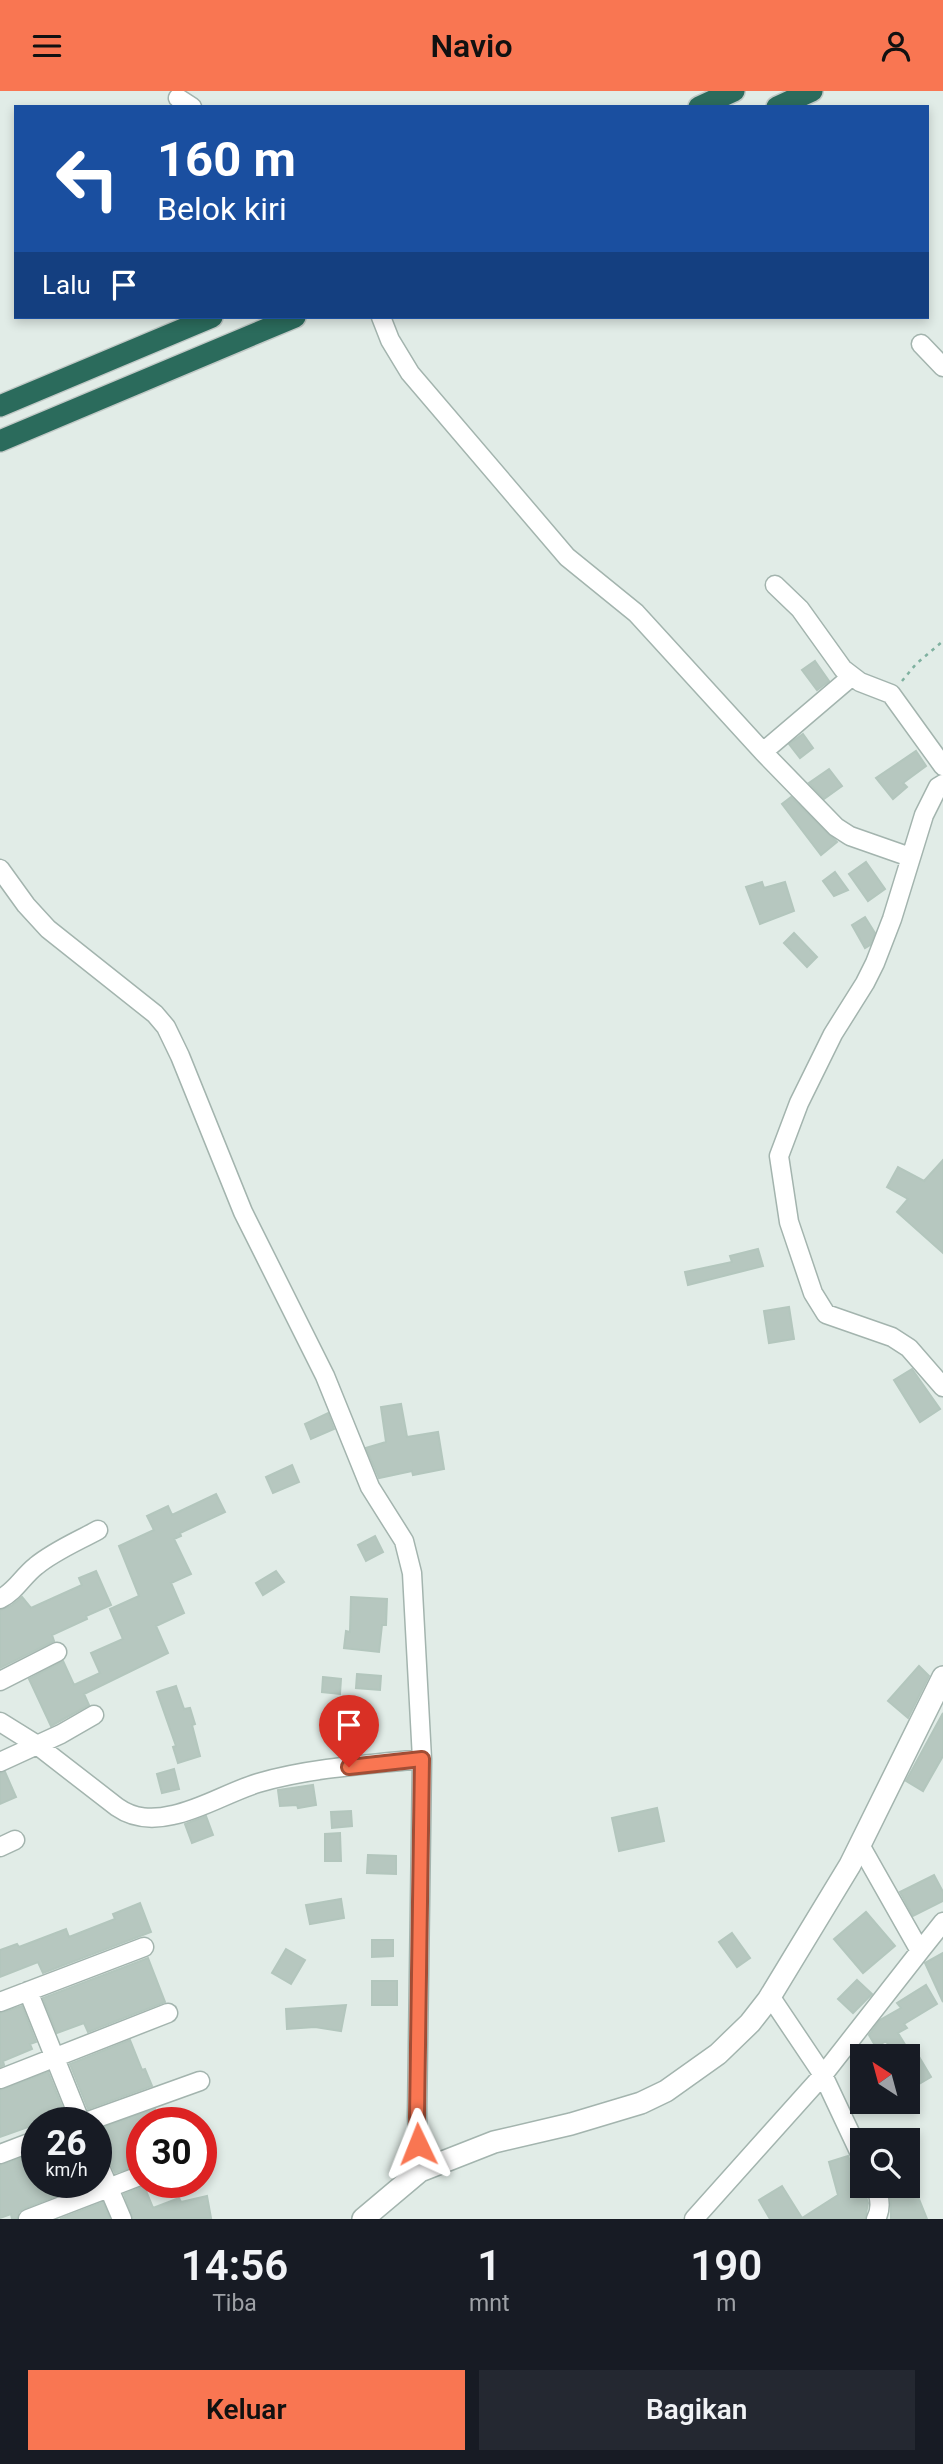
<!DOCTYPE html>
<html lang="id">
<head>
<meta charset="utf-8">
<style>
	:root { --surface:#171b24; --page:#242831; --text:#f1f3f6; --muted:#9ea1a6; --accent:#f97652 }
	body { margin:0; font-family:Roboto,sans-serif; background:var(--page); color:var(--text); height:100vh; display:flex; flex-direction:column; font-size:26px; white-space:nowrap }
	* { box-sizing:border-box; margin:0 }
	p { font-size:23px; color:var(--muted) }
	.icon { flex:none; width:38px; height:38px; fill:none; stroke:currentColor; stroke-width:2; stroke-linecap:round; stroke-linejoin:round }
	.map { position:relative; height:2128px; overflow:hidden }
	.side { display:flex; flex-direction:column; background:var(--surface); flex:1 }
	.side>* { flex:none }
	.top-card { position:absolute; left:14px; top:14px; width:915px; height:214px; border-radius:0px; box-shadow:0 4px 10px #0003; background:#1a4fa0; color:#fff; overflow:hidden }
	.needle { width:46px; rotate:324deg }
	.controls { position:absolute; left:850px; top:1953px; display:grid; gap:14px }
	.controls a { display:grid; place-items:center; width:70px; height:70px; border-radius:0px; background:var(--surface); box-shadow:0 4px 10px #0003; font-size:35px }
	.speed { position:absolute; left:21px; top:2016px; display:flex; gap:14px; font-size:35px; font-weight:700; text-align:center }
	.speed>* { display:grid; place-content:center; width:91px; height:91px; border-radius:50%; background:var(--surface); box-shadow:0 4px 10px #0003; line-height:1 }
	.speed small { font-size:18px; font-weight:400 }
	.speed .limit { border:10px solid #d22; background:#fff; color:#111 }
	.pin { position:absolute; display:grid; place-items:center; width:60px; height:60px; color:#fff; margin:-72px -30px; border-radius:50% 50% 50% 0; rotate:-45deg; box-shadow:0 0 7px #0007 }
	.pin .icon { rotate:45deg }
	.me { position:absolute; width:77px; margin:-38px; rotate:358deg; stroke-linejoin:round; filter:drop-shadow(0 0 5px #0008) }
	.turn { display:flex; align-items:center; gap:24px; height:147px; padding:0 28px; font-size:32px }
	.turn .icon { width:91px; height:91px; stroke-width:2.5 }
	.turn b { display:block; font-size:49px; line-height:60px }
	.then { display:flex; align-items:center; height:66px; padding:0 28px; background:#0003; gap:14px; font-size:26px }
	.eta { display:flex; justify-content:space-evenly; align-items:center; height:119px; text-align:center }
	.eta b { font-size:42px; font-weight:600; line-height:49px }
	.action { display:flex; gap:14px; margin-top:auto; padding:14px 28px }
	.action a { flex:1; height:80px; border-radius:0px; background:var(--accent); color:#111; font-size:28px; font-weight:600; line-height:80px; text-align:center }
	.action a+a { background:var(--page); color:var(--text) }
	header { display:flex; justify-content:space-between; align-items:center; height:91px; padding:0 28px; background:var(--accent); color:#111; font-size:32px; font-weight:600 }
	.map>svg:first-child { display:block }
	.building { fill:#b6c7bf; stroke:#b3c6bd; stroke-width:2 }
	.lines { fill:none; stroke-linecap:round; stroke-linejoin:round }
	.minor-casing { stroke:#a3b4ae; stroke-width:21 }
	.tertiary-casing { stroke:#a3b4ae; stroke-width:24 }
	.motorway-casing { stroke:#c1c9c6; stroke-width:24 }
	.path { stroke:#7fb1a0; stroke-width:2.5; stroke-dasharray:3.5 5; stroke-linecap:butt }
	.minor { stroke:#fff; stroke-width:18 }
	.tertiary { stroke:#fff; stroke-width:21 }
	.motorway { stroke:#2b6b5c; stroke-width:21 }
	.route-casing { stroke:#a24d35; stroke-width:18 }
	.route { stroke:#f97652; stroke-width:12 }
</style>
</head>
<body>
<header><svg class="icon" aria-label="menu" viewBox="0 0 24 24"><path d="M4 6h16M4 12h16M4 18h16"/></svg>Navio<svg class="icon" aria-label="person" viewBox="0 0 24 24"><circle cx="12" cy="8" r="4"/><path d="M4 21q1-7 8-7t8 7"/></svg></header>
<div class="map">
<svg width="943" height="2128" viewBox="0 0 943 2128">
	<rect width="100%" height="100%" fill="#e1ece7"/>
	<path class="building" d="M 815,570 L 829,590 L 817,599 L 802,579 Z
		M 803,643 L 813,657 L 800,667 L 789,653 Z
		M 916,660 L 926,675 L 903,692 L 907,696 L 893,708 L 876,687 Z
		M 829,678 L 842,695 L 824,708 L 809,692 Z
		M 791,706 L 837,751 L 821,764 L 782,713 Z
		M 866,771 L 885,798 L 868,810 L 849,783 Z
		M 835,781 L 848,799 L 834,805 L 823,790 Z
		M 762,791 L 764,797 L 785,791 L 794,820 L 760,833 L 746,796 Z
		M 865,826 L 875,842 L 870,854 L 865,857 L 852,834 Z
		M 794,842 L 817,866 L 807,876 L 784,852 Z
		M 943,1069 L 943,1162 L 897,1121 L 908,1108 L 887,1096 L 898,1076 L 924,1090 Z
		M 758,1158 L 763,1175 L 688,1194 L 685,1181 L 732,1171 L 730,1165 Z
		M 789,1216 L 794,1248 L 769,1252 L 764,1220 Z
		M 912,1278 L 940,1318 L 920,1331 L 894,1289 Z
		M 401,1313 L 407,1346 L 438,1341 L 444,1378 L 413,1384 L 412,1380 L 379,1387 L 366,1357 L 386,1351 L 381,1316 Z
		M 328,1322 L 334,1338 L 311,1348 L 305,1333 Z
		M 292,1374 L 299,1391 L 273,1402 L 266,1386 Z
		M 216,1403 L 225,1421 L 180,1442 L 181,1445 L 174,1448 L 191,1483 L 171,1492 L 184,1522 L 156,1535 L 168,1562 L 84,1603 L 89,1614 L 51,1635 L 29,1588 L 63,1570 L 74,1594 L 100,1582 L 91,1562 L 123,1548 L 110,1518 L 139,1505 L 119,1455 L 154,1439 L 147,1425 L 168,1415 L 172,1424 Z
		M 375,1445 L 383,1461 L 366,1470 L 358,1454 Z
		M 96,1480 L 111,1514 L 86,1525 L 87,1528 L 52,1544 L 54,1550 L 0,1577 L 0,1519 L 11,1515 L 22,1506 L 31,1517 L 82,1494 L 79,1487 Z
		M 276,1480 L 284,1491 L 263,1504 L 256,1492 Z
		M 351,1506 L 387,1508 L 386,1534 L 382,1534 L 379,1561 L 344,1557 L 346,1540 L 350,1541 Z
		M 919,1575 L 929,1585 L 908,1627 L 888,1610 Z
		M 357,1583 L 381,1585 L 380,1599 L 356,1597 Z
		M 323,1586 L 341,1588 L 340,1603 L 322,1601 Z
		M 176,1595 L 184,1618 L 190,1617 L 195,1633 L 192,1634 L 200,1665 L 178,1672 L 173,1656 L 176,1655 L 157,1601 Z
		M 943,1622 L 943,1665 L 923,1700 L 906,1690 Z
		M 174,1678 L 179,1698 L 162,1702 L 157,1683 Z
		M 5,1681 L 16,1706 L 0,1713 L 0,1682 Z
		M 313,1694 L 316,1714 L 298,1717 L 297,1714 L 280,1715 L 278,1699 Z
		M 657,1717 L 664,1750 L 619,1760 L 612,1727 Z
		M 351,1720 L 352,1735 L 332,1737 L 331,1721 Z
		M 206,1725 L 213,1744 L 192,1752 L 185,1733 Z
		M 340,1742 L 341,1770 L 325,1770 L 325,1743 Z
		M 368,1764 L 396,1765 L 396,1783 L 367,1782 Z
		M 934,1784 L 943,1801 L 943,1810 L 913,1825 L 900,1801 Z
		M 341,1808 L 344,1827 L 310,1833 L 306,1814 Z
		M 140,1812 L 151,1841 L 43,1882 L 38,1871 L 0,1886 L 0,1859 L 17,1853 L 19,1856 L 66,1838 L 69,1846 L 115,1828 L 113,1823 Z
		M 866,1821 L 895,1855 L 863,1882 L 834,1848 Z
		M 732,1842 L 750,1867 L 737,1876 L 719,1851 Z
		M 372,1849 L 393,1849 L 393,1865 L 372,1866 Z
		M 286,1858 L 305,1869 L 291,1893 L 272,1882 Z
		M 943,1862 L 943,1911 L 925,1872 Z
		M 148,1867 L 165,1911 L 88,1941 L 84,1932 L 57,1942 L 43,1907 Z
		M 857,1889 L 872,1903 L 853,1922 L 838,1908 Z
		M 372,1890 L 397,1890 L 397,1914 L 372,1914 Z
		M 926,1894 L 937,1913 L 904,1933 L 907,1937 L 898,1942 L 912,1965 L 895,1965 L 886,1950 L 876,1956 L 869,1944 L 880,1929 L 901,1917 L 897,1912 Z
		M 346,1914 L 341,1940 L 315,1936 L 287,1938 L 286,1918 Z
		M 22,1915 L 36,1951 L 30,1953 L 32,1958 L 3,1970 L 4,1974 L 0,1976 L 0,1922 Z
		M 130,1949 L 142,1979 L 145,1978 L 152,1995 L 88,2018 L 70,1973 Z
		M 918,1964 L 931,1986 L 914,1996 L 908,1987 L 908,1971 Z
		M 48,1981 L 65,2023 L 0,2046 L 0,1999 Z
		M 155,2018 L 160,2032 L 142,2032 L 142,2073 L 115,2082 L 106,2062 L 96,2056 L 96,2039 Z
		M 37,2061 L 37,2091 L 54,2091 L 59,2104 L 23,2118 L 19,2121 L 17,2128 L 12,2128 L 11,2123 L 0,2127 L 0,2074 Z
		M 848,2065 L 858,2088 L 863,2086 L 863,2095 L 868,2112 L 865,2128 L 770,2128 L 759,2109 L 782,2095 L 802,2127 L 838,2104 L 829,2071 Z
		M 912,2091 L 927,2128 L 891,2128 L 891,2110 L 887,2095 L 908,2095 L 908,2092 Z
		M 144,2095 L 153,2117 L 179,2107 L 181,2111 L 207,2105 L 211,2127 L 133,2128 L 124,2103 Z
		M 103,2111 L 110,2128 L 60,2128 Z"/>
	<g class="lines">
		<defs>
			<path id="minor" d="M 178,7 L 192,16
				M 381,226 L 390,249 L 410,282 L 567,466 L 636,522 L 763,661 L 836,736 L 850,745 L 910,766
				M 921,253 L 943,276
				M 775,494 L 800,518 L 843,578 L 860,591 L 891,603 L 943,675
				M 763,661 L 851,586
				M 943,693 L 938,696 L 924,724 L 892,828 L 875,872 L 865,892 L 833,943 L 799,1012 L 779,1065 L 789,1131 L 813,1202 L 826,1223 L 892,1246 L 909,1257 L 943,1296
				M 0,778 L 26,814 L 48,838 L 155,923 L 166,936 L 180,965 L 243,1121 L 325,1285 L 370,1396 L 404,1450 L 412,1482 L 422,1668 L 417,2026 L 420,2080
				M 0,1508 C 16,1500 22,1486 36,1475 C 54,1460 78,1450 98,1439
				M 0,1590 L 57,1561
				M 0,1631 L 37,1654 L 117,1716 C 134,1728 152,1729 173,1724 C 202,1718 229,1701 258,1692 C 308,1677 371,1673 422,1668
				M 0,1671 L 61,1643 L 94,1624
				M 0,1756 L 15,1749
				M 920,1860 L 943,1831
				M 28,1900 L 81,2032
				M 770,1905 L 823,1984 L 863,2069
				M 0,1911 L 144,1856
				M 0,1988 L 168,1922
				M 83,2032 L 200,1990
				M 0,2063 L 37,2049
				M 96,2067 L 122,2128
				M 875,2095 C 880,2106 882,2117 876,2128
				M 28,2128 L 142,2084
				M 694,2128 L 823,1984 L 920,1860 L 860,1754"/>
			<path id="tertiary" d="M 363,2128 L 420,2080 L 494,2051 L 571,2033 L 641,2012 L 666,2000 L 718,1963 L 750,1932 L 768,1909 L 850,1774 L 943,1586"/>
			<path id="motorway" d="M 699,16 L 734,0
				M 777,16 L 812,0
				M 0,315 L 212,226
				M 0,350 L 295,226"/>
		</defs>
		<use href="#minor" class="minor-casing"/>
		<use href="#tertiary" class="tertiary-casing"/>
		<use href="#motorway" class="motorway-casing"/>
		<path class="path" d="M 902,590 L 916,573 L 943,550"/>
		<use href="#minor" class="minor"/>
		<use href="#tertiary" class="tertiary"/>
		<use href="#motorway" class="motorway"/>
	</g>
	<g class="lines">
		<defs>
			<path id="route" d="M 349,1676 L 422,1668 L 417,2026 L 418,2053"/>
		</defs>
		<use href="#route" class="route-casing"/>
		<use href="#route" class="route"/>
	</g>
</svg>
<div class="controls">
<a><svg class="needle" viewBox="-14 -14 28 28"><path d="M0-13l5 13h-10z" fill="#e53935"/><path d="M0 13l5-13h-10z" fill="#9ea1a6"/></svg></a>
<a><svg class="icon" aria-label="search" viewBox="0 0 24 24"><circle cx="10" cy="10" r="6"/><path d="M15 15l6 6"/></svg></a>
</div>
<div class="speed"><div>26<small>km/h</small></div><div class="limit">30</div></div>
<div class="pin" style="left:349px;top:1676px;background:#d93025"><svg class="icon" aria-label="arrive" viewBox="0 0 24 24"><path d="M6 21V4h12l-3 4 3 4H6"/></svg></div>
<svg class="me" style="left:418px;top:2053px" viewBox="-20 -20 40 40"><path d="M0-17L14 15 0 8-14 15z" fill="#f97652" stroke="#fff" stroke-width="4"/></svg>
<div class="top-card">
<div class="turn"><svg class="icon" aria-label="left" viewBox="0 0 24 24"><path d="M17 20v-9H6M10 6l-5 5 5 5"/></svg><div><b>160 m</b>Belok kiri</div></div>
<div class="then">Lalu<svg class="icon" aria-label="arrive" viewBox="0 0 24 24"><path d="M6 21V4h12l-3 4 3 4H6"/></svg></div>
</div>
</div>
<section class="side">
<div class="eta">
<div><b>14:56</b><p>Tiba</p></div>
<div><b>1</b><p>mnt</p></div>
<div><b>190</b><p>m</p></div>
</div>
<div class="action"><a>Keluar</a><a>Bagikan</a></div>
</section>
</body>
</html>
